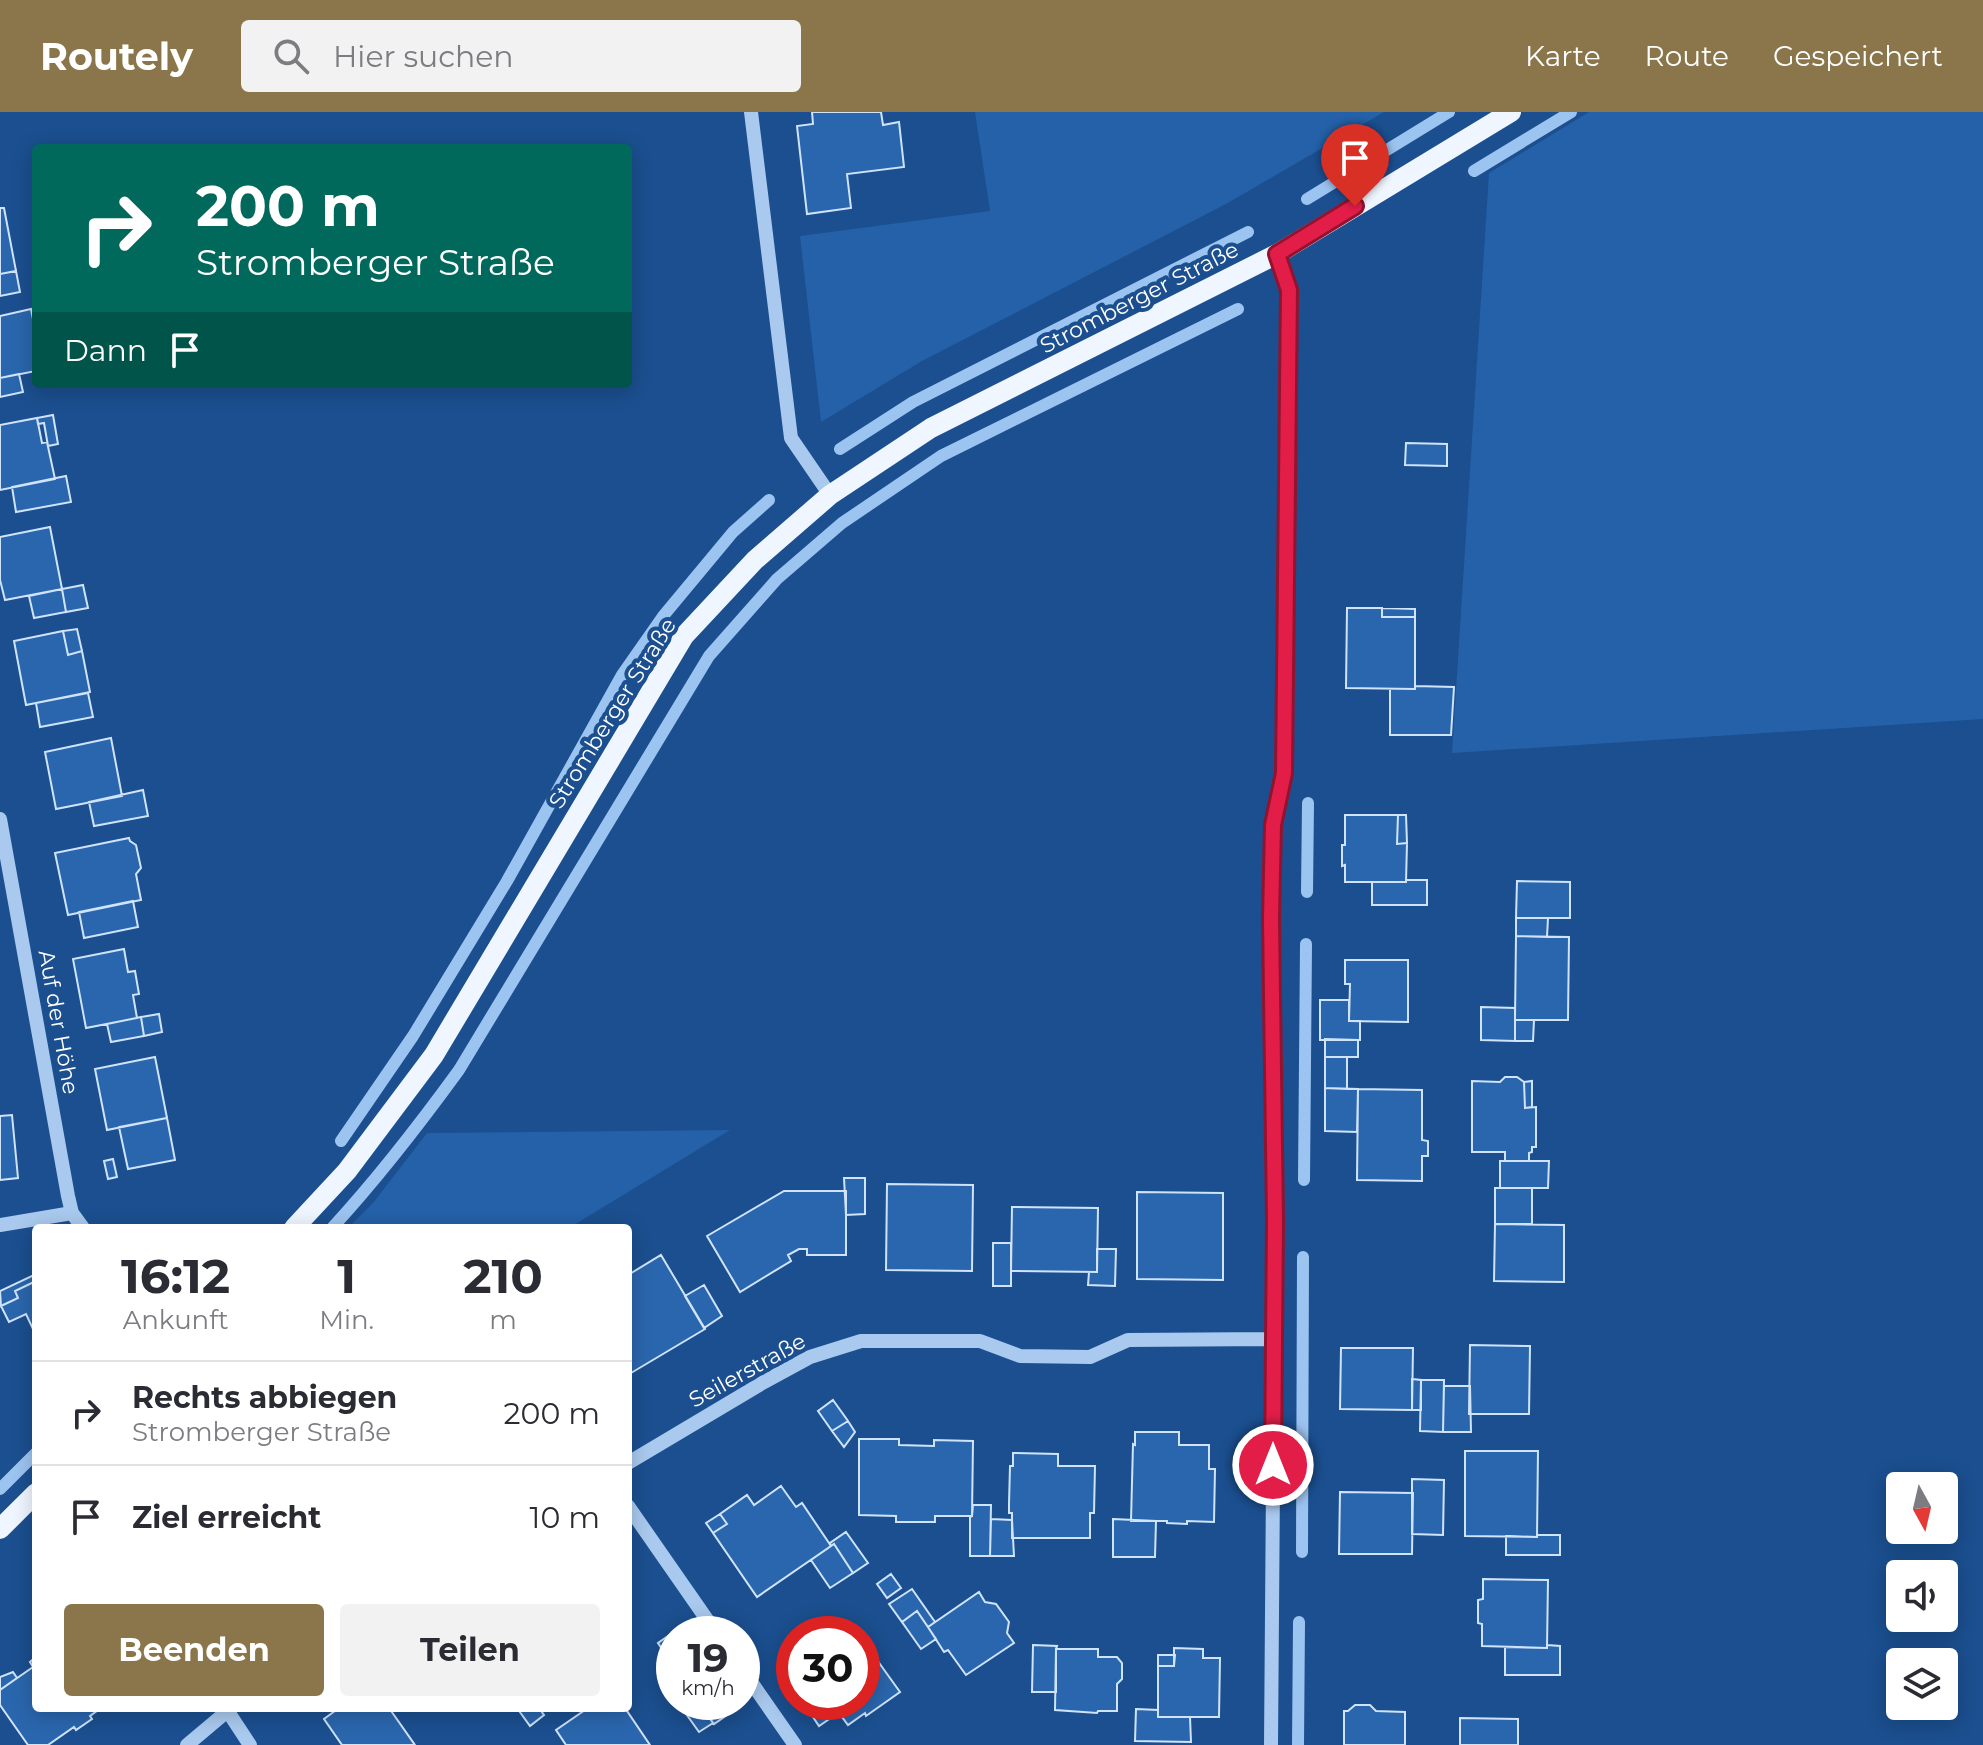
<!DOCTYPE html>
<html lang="de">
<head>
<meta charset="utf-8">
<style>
	:root { --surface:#fff; --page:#f2f2f3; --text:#2b2b33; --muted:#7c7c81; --line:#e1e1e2; --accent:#8a764a }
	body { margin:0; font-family:Montserrat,sans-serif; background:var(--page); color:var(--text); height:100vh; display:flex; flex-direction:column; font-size:30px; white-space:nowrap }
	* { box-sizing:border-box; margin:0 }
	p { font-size:26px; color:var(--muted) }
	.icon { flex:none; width:44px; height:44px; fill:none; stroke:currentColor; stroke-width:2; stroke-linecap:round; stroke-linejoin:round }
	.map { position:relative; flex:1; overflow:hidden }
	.details { position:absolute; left:32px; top:1112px; width:600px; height:488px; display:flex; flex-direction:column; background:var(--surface); border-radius:8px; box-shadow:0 4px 20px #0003 }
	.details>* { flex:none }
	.hud { position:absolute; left:32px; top:32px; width:600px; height:244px; border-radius:8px; box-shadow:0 4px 20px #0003; background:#00695c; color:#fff; overflow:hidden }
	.needle { width:52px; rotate:172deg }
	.buttons { position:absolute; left:1886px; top:1360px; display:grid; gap:16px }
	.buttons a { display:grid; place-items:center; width:72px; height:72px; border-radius:8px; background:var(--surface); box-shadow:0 4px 20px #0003; font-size:40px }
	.speed { position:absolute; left:656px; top:1504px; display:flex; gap:16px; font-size:40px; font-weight:700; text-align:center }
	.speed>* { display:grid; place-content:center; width:104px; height:104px; border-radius:50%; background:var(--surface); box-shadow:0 4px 20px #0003; line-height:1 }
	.speed small { font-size:20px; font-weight:400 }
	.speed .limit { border:12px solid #d22; background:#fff; color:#111 }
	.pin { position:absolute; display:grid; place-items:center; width:68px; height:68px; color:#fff; margin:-82px -34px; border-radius:50% 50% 50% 0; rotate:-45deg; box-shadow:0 0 8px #0007 }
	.pin .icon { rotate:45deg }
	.me { position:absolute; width:88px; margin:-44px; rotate:0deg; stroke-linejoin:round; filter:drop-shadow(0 0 6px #0008) }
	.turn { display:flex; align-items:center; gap:28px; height:168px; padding:0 32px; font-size:36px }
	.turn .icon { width:104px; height:104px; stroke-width:2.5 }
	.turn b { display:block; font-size:56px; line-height:68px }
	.then { display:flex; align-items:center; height:76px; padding:0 32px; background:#0003; gap:16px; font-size:30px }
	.eta { display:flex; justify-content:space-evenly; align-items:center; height:136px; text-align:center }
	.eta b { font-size:48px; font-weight:700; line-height:56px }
	.cta { display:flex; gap:16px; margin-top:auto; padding:16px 32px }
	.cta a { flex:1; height:92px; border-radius:8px; background:var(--accent); color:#fff; font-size:32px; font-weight:700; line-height:92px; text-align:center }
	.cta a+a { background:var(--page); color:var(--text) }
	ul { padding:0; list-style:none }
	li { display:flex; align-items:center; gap:24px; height:104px; padding:0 32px; border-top:2px solid var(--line) }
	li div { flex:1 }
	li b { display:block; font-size:30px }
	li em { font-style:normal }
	header { display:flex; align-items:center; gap:48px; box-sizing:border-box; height:112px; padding:0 40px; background:var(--accent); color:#fff }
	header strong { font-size:38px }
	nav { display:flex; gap:44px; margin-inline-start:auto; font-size:28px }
	.search { width:560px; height:72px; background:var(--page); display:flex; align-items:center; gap:20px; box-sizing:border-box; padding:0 28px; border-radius:8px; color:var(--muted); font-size:30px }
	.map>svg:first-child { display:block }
	.green { fill:#2461a8 }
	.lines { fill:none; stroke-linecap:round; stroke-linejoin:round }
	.stream { stroke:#9cc4f0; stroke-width:12 }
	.building { fill:#2a66ad; stroke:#cfe3fa; stroke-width:2 }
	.minor { stroke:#a9c9ee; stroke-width:14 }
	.major { stroke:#f0f6ff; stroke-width:20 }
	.route-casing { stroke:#92132f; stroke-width:20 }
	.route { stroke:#e11d48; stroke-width:14 }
	.labels { text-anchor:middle; stroke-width:8; stroke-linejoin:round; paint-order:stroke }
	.street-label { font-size:22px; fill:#fff; stroke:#1b4f8f }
</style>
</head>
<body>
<header>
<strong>Routely</strong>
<div class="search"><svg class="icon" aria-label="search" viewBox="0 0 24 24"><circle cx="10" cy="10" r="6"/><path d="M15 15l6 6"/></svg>Hier suchen</div>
<nav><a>Karte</a><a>Route</a><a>Gespeichert</a></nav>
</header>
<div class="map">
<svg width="1983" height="1633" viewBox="0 0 1983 1633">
	<rect width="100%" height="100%" fill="#1b4f8f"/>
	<path class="green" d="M 975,0 L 1384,0 L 1226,92 L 922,249 L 821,310 L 800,124 L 990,99 Z
		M 1589,0 L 1983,0 L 1983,607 L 1452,641 L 1489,61 Z
		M 730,1018 L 569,1116 L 348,1116 L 373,1091 L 427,1021 Z"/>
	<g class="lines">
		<path class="stream" d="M 1474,59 L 1571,0
			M 1307,87 L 1449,0
			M 840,337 L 913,290 L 1248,120
			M 1307,780 L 1308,691
			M 341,1029 L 413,924 L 507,769 L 622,563 L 664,503 L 733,420 L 769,388
			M 1304,1068 L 1306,832
			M 332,1116 C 378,1066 419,1013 459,958 L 709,544 L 777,467 L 842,411 L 941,344 L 1238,197
			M 0,1377 L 36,1341
			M 1302,1440 L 1303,1145
			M 1298,1633 L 1299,1510"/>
	</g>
	<path class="building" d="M 812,0 L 881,0 L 883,13 L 899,10 L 904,55 L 847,62 L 851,96 L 807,102 L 797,14 L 813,12 Z
		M 0,96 L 4,96 L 16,159 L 0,162 Z
		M 16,159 L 20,180 L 0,184 L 0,162 Z
		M 31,197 L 36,222 L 36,259 L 0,266 L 0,204 Z
		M 19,262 L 23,280 L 0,285 L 0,266 Z
		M 53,303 L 58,332 L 48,334 L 44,311 L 38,312 L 37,306 Z
		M 37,306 L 42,331 L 47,330 L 55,367 L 0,378 L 0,313 Z
		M 1406,331 L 1447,332 L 1447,354 L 1405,353 Z
		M 66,364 L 71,390 L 16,400 L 12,375 Z
		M 50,415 L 62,477 L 5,488 L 0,468 L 0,425 Z
		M 83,473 L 88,496 L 66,500 L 62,477 Z
		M 62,477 L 66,500 L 34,506 L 29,484 Z
		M 1347,496 L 1382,496 L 1382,505 L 1415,505 L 1415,577 L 1346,576 Z
		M 1382,496 L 1415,497 L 1415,505 L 1382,505 Z
		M 77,517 L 82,539 L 68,543 L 63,519 Z
		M 63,519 L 68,543 L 82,539 L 90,580 L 26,593 L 14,529 Z
		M 1415,574 L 1454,575 L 1451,623 L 1390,623 L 1390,577 L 1415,577 Z
		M 88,581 L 93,605 L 40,615 L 36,591 Z
		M 111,626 L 122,684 L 56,697 L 45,640 Z
		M 143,678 L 148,704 L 94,714 L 89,690 Z
		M 1345,703 L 1398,703 L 1397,732 L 1407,731 L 1406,770 L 1345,770 L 1345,753 L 1342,754 L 1342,733 L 1345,733 Z
		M 1398,703 L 1406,703 L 1407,731 L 1397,732 Z
		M 129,726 L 130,729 L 136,733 L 141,756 L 136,762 L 141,788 L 68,803 L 55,741 Z
		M 1406,768 L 1427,768 L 1427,793 L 1372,793 L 1372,770 L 1406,770 Z
		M 1517,769 L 1570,770 L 1570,806 L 1516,806 Z
		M 133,789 L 138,815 L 84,826 L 79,800 Z
		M 1516,806 L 1548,806 L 1547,825 L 1516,824 Z
		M 1516,824 L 1569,825 L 1568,908 L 1515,908 Z
		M 124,837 L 128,860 L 135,859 L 139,882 L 133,883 L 137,906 L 86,916 L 73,847 Z
		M 1345,848 L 1408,848 L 1408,910 L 1349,909 L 1350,872 L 1345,872 Z
		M 1320,888 L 1349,888 L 1349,909 L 1360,909 L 1360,928 L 1320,928 Z
		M 1481,895 L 1515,896 L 1515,929 L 1481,928 Z
		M 159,902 L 162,920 L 144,924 L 141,905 Z
		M 141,905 L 144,924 L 111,930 L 107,912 Z
		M 1515,908 L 1534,908 L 1533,929 L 1515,929 Z
		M 1325,927 L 1358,928 L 1358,945 L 1325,945 Z
		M 155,945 L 167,1006 L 107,1018 L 95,957 Z
		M 1325,945 L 1347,945 L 1347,977 L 1325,976 Z
		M 1505,965 L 1517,965 L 1524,970 L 1525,996 L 1536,995 L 1536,1035 L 1532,1035 L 1532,1040 L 1529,1041 L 1529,1049 L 1505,1049 L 1505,1040 L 1472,1040 L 1472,969 L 1500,970 Z
		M 1532,969 L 1532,995 L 1525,996 L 1524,970 Z
		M 1325,976 L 1358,977 L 1357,1020 L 1325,1019 Z
		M 1358,977 L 1422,978 L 1422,1028 L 1428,1029 L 1428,1044 L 1422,1044 L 1422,1069 L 1357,1068 Z
		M 12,1003 L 18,1066 L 0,1068 L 0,1004 Z
		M 167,1006 L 175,1048 L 128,1057 L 119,1015 Z
		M 113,1047 L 117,1065 L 108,1067 L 104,1049 Z
		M 1500,1049 L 1549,1049 L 1548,1076 L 1500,1076 Z
		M 844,1066 L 865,1066 L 865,1102 L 846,1103 Z
		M 887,1072 L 973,1073 L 972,1159 L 886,1158 Z
		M 1495,1076 L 1532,1076 L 1532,1112 L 1495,1112 Z
		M 784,1079 L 846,1079 L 846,1143 L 807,1143 L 807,1137 L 799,1137 L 788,1143 L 791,1149 L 740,1180 L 707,1124 Z
		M 1137,1080 L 1223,1081 L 1223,1168 L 1137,1167 Z
		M 1012,1095 L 1098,1096 L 1097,1160 L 1011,1159 Z
		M 1495,1112 L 1564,1113 L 1564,1170 L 1494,1169 Z
		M 993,1131 L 1011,1131 L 1011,1174 L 993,1174 Z
		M 1097,1137 L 1116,1137 L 1115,1174 L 1088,1173 L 1089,1160 L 1097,1160 Z
		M 661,1143 L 705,1217 L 631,1261 L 628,1256 L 628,1163 Z
		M 36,1162 L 36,1169 L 15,1179 L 18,1186 L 1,1194 L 0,1179 Z
		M 36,1169 L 36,1216 L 33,1217 L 26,1202 L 9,1210 L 1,1194 L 18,1186 L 15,1179 Z
		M 704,1173 L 722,1204 L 704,1216 L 685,1184 Z
		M 1470,1233 L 1530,1234 L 1529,1302 L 1469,1302 Z
		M 1341,1236 L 1413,1236 L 1412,1298 L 1340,1297 Z
		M 1412,1267 L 1421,1268 L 1421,1298 L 1412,1298 Z
		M 1421,1268 L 1444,1268 L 1443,1320 L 1420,1319 Z
		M 1444,1274 L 1470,1274 L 1471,1320 L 1443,1320 Z
		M 833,1288 L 848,1309 L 832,1319 L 818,1299 Z
		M 848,1309 L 855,1320 L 844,1335 L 832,1319 Z
		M 1135,1320 L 1179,1320 L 1179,1333 L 1209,1333 L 1209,1357 L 1215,1357 L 1214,1410 L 1187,1409 L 1187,1412 L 1167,1411 L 1167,1409 L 1131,1409 L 1133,1332 L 1135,1333 Z
		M 859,1327 L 899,1327 L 899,1333 L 934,1334 L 934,1328 L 973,1329 L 972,1404 L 935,1404 L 935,1410 L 896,1410 L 896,1404 L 859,1403 Z
		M 1465,1339 L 1538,1339 L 1537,1425 L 1465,1424 Z
		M 1013,1341 L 1058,1342 L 1058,1354 L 1095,1354 L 1094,1401 L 1090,1401 L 1090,1426 L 1012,1426 L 1012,1401 L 1009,1401 L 1009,1392 L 1010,1354 L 1013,1354 Z
		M 1412,1367 L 1444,1368 L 1443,1423 L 1412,1422 Z
		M 781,1374 L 796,1395 L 802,1391 L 831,1434 L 757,1485 L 713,1421 L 727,1412 L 720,1402 L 747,1383 L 754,1393 Z
		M 1340,1380 L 1413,1381 L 1412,1442 L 1339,1442 Z
		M 973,1393 L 991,1393 L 990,1444 L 970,1444 L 970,1405 L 972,1404 Z
		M 720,1402 L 727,1412 L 713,1421 L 706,1411 Z
		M 991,1407 L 1012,1408 L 1014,1444 L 990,1444 Z
		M 1113,1407 L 1156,1409 L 1155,1445 L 1113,1445 Z
		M 846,1420 L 868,1451 L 853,1461 L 834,1432 L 831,1434 L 830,1431 Z
		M 1537,1423 L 1560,1423 L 1560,1443 L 1506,1443 L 1506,1424 L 1537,1425 Z
		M 834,1432 L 853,1461 L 830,1476 L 811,1448 Z
		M 891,1462 L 901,1476 L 887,1486 L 877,1472 Z
		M 1483,1467 L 1548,1468 L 1547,1536 L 1482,1534 L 1482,1512 L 1478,1511 L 1478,1488 L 1483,1487 Z
		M 912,1477 L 935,1510 L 928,1515 L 917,1499 L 902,1510 L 889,1492 Z
		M 979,1480 L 985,1490 L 996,1492 L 1009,1510 L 1007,1521 L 1014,1531 L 966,1563 L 948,1538 L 944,1540 L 928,1515 Z
		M 917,1499 L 936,1527 L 921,1537 L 902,1510 Z
		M 684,1513 L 690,1522 L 674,1522 L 674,1555 L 658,1531 Z
		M 1033,1533 L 1057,1534 L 1056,1537 L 1056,1580 L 1032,1580 Z
		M 1547,1533 L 1560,1534 L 1560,1563 L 1505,1563 L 1505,1535 L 1547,1536 Z
		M 1174,1536 L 1203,1537 L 1203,1546 L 1220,1546 L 1219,1605 L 1158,1605 L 1158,1554 L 1174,1554 Z
		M 1056,1537 L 1098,1537 L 1098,1545 L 1117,1545 L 1122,1551 L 1122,1567 L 1117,1572 L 1117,1599 L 1098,1599 L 1097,1601 L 1055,1598 Z
		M 872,1541 L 900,1580 L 866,1604 L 865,1601 L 848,1613 L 831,1590 L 862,1590 L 862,1548 Z
		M 1158,1543 L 1175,1543 L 1174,1554 L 1158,1554 Z
		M 36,1545 L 36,1596 L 101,1596 L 90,1604 L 92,1607 L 76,1618 L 74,1615 L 48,1633 L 28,1633 L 0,1593 L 0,1578 L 33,1555 L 30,1550 Z
		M 13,1560 L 17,1566 L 0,1578 L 0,1565 Z
		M 682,1590 L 698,1590 L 713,1611 L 699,1620 L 679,1592 Z
		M 698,1590 L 737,1590 L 740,1594 L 714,1612 Z
		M 803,1590 L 831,1590 L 838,1601 L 819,1614 Z
		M 1355,1593 L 1370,1593 L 1376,1599 L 1405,1600 L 1405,1633 L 1344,1633 L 1344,1599 L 1348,1599 Z
		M 339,1596 L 389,1596 L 415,1633 L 342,1633 L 324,1607 Z
		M 517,1596 L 539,1596 L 544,1603 L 530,1614 Z
		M 588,1596 L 625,1596 L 650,1633 L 566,1633 L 556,1618 Z
		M 1136,1597 L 1158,1598 L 1158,1605 L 1190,1605 L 1191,1630 L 1135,1629 Z
		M 1460,1606 L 1518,1607 L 1518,1633 L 1460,1633 Z"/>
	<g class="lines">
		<path class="minor" d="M 751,0 L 791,326 L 830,383
			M 0,707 L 68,1084 L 72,1101 L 83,1116
			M 0,1113 L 72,1101
			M 628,1351 L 764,1270 L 810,1245 L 861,1229 L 980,1229 L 1020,1244 L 1090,1245 L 1128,1228 L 1274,1227
			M 628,1394 L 717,1522
			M 742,1557 L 795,1633
			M 227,1598 L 250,1633
			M 187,1633 L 231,1596
			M 1271,1633 L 1275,1108 L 1271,806 L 1273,713 L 1284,661 L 1289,178 L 1277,142"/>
		<path class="major" d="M 294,1116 L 347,1059 L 434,943 L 684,524 L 755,448 L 830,383 L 931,316 L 1277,142 L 1511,0
			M 0,1417 L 36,1381"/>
	</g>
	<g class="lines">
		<defs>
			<path id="route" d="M 1273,1353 L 1275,1108 L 1271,806 L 1273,713 L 1284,661 L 1289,178 L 1277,142 L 1355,94"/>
		</defs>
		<use href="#route" class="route-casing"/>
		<use href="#route" class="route"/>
	</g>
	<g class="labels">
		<g class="street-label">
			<text transform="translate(1139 185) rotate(-27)" y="8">Stromberger Straße</text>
			<text transform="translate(612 601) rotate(-58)" y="8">Stromberger Straße</text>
			<text transform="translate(59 910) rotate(80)" y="8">Auf der Höhe</text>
			<text transform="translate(747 1258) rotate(-29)" y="8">Seilerstraße</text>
		</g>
	</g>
</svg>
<div class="buttons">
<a><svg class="needle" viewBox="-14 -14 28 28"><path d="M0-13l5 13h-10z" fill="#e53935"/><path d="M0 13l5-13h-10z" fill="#7c7c81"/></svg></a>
<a><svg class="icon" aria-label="sound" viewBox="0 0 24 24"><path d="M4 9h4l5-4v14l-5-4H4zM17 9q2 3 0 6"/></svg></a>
<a><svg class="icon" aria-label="layers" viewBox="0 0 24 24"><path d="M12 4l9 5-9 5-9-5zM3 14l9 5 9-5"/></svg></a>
</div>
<div class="speed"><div>19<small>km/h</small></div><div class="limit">30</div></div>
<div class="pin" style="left:1355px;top:94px;background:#d93025"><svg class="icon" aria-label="arrive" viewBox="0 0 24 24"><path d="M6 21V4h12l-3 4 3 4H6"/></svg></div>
<svg class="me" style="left:1273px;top:1353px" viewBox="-20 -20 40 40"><circle r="17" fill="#e11d48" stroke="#fff" stroke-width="3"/><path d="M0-11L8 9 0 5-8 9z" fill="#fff"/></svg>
<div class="hud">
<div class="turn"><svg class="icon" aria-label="right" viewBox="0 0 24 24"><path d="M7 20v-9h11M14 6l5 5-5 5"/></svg><div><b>200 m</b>Stromberger Straße</div></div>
<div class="then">Dann<svg class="icon" aria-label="arrive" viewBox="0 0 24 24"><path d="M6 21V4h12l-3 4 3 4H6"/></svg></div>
</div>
<section class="details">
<div class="eta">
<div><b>16:12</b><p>Ankunft</p></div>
<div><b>1</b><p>Min.</p></div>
<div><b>210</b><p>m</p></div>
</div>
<ul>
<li><svg class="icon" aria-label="right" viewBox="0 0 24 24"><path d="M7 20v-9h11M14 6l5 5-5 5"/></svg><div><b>Rechts abbiegen</b><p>Stromberger Straße</p></div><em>200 m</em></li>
<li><svg class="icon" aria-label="arrive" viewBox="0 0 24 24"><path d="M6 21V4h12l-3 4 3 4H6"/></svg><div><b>Ziel erreicht</b></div><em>10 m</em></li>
</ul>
<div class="cta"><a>Beenden</a><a>Teilen</a></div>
</section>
</div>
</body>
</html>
